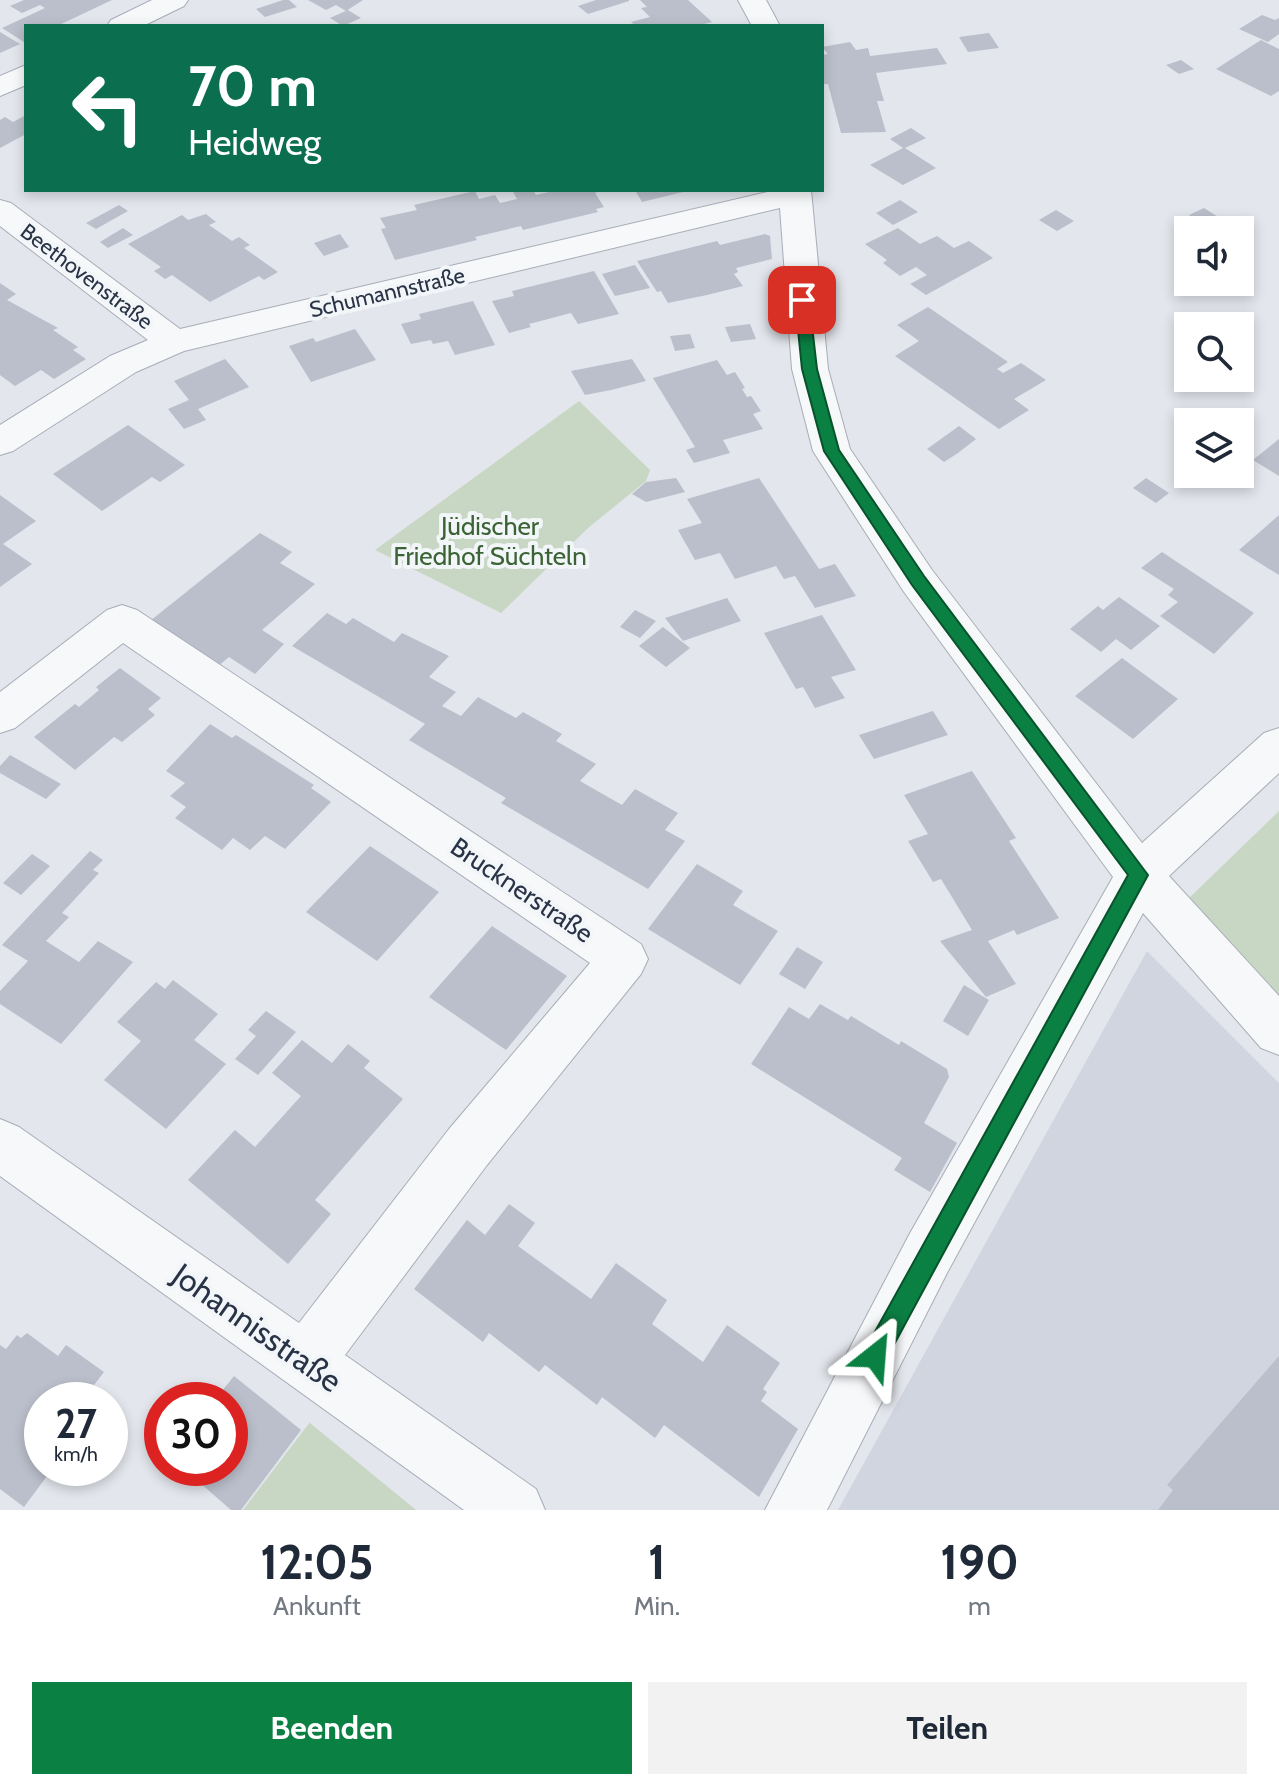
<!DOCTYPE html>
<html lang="de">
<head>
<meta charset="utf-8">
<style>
	:root { --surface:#fff; --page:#f2f2f3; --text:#1f2937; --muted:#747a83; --accent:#0b8043 }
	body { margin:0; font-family:Cabin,sans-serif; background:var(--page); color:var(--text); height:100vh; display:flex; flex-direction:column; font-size:30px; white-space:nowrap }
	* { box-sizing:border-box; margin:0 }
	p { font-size:26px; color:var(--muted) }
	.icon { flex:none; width:44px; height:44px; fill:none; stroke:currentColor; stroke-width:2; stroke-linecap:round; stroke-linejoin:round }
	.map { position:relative; height:1510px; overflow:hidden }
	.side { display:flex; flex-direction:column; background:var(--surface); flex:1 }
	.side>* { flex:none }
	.hud { position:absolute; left:24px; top:24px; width:800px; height:168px; border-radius:0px; box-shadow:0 4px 12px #0003; background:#0b6e4f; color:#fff; overflow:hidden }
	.controls { position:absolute; left:1174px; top:216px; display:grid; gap:16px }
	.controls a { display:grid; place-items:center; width:80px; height:80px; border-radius:0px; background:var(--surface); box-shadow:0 4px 12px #0003; font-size:40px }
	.speed { position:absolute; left:24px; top:1382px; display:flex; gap:16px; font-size:40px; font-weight:700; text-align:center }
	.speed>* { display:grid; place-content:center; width:104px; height:104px; border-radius:50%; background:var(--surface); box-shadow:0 4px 12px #0003; line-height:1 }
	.speed small { font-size:20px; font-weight:400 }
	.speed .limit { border:12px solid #d22; background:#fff; color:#111 }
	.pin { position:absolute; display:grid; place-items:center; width:68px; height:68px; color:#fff; margin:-34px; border-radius:16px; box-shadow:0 4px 12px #0006 }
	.me { position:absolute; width:88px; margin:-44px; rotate:28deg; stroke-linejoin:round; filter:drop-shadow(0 0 6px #0008) }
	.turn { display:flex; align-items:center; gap:28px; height:168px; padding:0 32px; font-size:36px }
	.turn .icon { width:104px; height:104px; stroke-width:2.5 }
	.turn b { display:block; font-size:56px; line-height:68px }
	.eta { display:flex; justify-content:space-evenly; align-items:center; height:136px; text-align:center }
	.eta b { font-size:48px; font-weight:700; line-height:56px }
	.cta { display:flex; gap:16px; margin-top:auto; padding:16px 32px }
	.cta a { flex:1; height:92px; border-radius:0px; background:var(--accent); color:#fff; font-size:32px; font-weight:700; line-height:92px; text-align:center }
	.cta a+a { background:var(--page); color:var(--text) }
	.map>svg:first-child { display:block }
	.built { fill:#d1d5df }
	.green { fill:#c8d7c4 }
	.building { fill:#babfcb }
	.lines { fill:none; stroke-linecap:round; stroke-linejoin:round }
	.street-casing { stroke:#a7adb7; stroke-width:2 }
	.street { fill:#f7f8fa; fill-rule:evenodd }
	.route { fill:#0b8043; stroke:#07532c; stroke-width:2 }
	.labels { text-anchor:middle; stroke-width:8; stroke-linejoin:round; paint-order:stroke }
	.far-street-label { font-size:22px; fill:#293346; stroke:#f3f6f9 }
	.park-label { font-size:26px; fill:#3c6335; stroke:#f3f6f9 }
	.street-label { font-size:26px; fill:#293346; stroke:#f3f6f9 }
	.near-street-label { font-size:32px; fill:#293346; stroke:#f3f6f9 }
</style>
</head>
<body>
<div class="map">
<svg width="1279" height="1510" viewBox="0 0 1279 1510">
	<rect width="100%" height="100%" fill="#e3e6ec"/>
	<path class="built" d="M 1147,951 L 1279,1083 L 1279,1510 L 838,1510 Z"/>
	<path class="green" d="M 579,401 L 650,470 L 646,481 L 588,528 L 501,613 L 375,550 Z
		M 1279,811 L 1279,1016 L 1274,1011 L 1274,990 L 1185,902 Z
		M 310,1422 L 310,1423 L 416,1510 L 243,1510 Z"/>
	<path class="building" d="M 24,0 L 112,0 L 57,26 L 26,26 L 24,42 L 2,28 L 45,8 L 40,5 L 22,13 L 10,6 Z
		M 283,0 L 289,0 L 297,7 L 265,17 L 256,9 Z
		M 308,0 L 363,0 L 346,11 L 336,5 L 326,10 Z
		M 596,0 L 629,0 L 629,1 L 588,14 L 578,6 Z
		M 640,0 L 688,0 L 712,22 L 697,26 L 636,26 L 631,22 L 650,17 L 641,8 L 647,7 Z
		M 348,10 L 361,18 L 343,26 L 330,18 Z
		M 1262,15 L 1275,20 L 1279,18 L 1279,34 L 1268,42 L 1239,29 Z
		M 0,32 L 20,44 L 0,53 Z
		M 989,33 L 999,48 L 968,52 L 959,37 Z
		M 1261,40 L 1279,49 L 1279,91 L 1271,96 L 1216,69 Z
		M 850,42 L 856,50 L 868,48 L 870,56 L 937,48 L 947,64 L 876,73 L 884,101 L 877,101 L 886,132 L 841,133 L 828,84 L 824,84 L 822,75 L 822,55 L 828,54 L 822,47 Z
		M 1181,60 L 1194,69 L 1179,74 L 1166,65 Z
		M 26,115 L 26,134 L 0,148 L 0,120 L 5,117 L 13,122 Z
		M 911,128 L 926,138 L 905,148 L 936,168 L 903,185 L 870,165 L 903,148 L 890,139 Z
		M 512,190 L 533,190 L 536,195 L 558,190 L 601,190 L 595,193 L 604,207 L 596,209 L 598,212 L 523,230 L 521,226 L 475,237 L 477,240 L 395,260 L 381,229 L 386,228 L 380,218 L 417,210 L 414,205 L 475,191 L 479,199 L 495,195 L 500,203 L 517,199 Z
		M 635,190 L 687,190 L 687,191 L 642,202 Z
		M 900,200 L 918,212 L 893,225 L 876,213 Z
		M 119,205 L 128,211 L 96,229 L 86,223 Z
		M 1204,208 L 1223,220 L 1207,228 L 1189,215 Z
		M 1056,210 L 1074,221 L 1057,231 L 1039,220 Z
		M 206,214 L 216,222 L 209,225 L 232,241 L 239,237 L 250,245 L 244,248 L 278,272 L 264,280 L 259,276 L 210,302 L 172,275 L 165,279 L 154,271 L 161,267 L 128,244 L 182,215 L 188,220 Z
		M 123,228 L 133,235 L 108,248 L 100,242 Z
		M 898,228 L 920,244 L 937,236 L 954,248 L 969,241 L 993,258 L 926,295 L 910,284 L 927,275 L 916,267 L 900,276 L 883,263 L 887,260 L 865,244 Z
		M 340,234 L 349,247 L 324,256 L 314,243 Z
		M 765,234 L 770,236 L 772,259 L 736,268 L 738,272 L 734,274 L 743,286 L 707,295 L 668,303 L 661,291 L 657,292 L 637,261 L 717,241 L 720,245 Z
		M 635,265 L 650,288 L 615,296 L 602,274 Z
		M 594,271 L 619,314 L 578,324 L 571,313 L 529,324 L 531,327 L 509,333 L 492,301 L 514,296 L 512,291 Z
		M 0,283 L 16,294 L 7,300 L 58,328 L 53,330 L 78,347 L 73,350 L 86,359 L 54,379 L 41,370 L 15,386 L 0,375 Z
		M 473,301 L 495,345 L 455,355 L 448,341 L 433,344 L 431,340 L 411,344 L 401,324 L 421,319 L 419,314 Z
		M 928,307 L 1008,362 L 997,369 L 1003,373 L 1021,363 L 1046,380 L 1014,399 L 1029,410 L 999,429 L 895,356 L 919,341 L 897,325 Z
		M 750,324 L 756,339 L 731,342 L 725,327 Z
		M 355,329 L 376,360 L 311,382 L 289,346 L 313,338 L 316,342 Z
		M 690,334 L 695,348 L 675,351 L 670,336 Z
		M 225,359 L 249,387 L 198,409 L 206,420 L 184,429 L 168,409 L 189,400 L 174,381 Z
		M 632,359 L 646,381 L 611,390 L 585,395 L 571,371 Z
		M 717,360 L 727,375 L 735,372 L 745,388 L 742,389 L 747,397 L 751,396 L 761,411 L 753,414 L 763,429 L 723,440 L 730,453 L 694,463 L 686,450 L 695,447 L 653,378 Z
		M 128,425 L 185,465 L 160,482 L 152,477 L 102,511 L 53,474 Z
		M 959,426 L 976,439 L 958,453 L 944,462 L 927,449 Z
		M 1279,439 L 1279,476 L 1253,460 Z
		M 676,478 L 685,492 L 646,502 L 632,494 L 646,482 Z
		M 759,478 L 819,569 L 835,564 L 856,596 L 815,608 L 795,576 L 784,579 L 776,566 L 735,579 L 720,553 L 695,560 L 678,530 L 702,523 L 687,499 Z
		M 1146,478 L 1169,493 L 1156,503 L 1133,488 Z
		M 0,495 L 36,521 L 3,544 L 32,564 L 0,587 Z
		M 1279,515 L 1279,575 L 1239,550 Z
		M 260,533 L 292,552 L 280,563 L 315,584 L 262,630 L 284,644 L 255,674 L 229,657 L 217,667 L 150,621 Z
		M 1162,552 L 1254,613 L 1214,654 L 1160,616 L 1178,602 L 1168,595 L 1174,589 L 1141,568 Z
		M 1119,597 L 1160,626 L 1131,650 L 1116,639 L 1101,652 L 1070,629 L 1098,606 L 1103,610 Z
		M 727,598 L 741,621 L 683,641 L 665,618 Z
		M 635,610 L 656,621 L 640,638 L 620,627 Z
		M 327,613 L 346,624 L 353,618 L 394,642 L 402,633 L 449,656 L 429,677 L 456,692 L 442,706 L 461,716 L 478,697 L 516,718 L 523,712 L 562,734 L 556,741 L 596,764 L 580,781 L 622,805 L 635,789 L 678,813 L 665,830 L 685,841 L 648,889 L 501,803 L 506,798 L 409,740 L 425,724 L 292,646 Z
		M 822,615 L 856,670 L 831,677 L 845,698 L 815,708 L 803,687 L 796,689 L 764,633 Z
		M 663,627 L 690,648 L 666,667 L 639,646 Z
		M 1122,658 L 1178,699 L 1133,739 L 1075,696 Z
		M 120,668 L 161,698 L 148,709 L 155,715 L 122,742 L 114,737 L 75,770 L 34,737 L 75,704 L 79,707 L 99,690 L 96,687 Z
		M 933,711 L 948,735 L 874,759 L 859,735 Z
		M 210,724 L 232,738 L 236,735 L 314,785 L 311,788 L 331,802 L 285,849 L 265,836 L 250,850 L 233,838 L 222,850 L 175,818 L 186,807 L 170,796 L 185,783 L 166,771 Z
		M 10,755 L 61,784 L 46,799 L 0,773 L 0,766 Z
		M 972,771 L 1016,838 L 1009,841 L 1059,918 L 1017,935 L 1014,930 L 988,941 L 1016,984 L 986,997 L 940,941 L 972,930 L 941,879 L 933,882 L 908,841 L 928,834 L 904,795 Z
		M 370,846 L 439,892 L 377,961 L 306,912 Z
		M 90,851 L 103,860 L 93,870 L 99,873 L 62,913 L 69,917 L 46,941 L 79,962 L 98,941 L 133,962 L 61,1044 L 0,1004 L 0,991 L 28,961 L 2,945 Z
		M 32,854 L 50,866 L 21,895 L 3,883 Z
		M 697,864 L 743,891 L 733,905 L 778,931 L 740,985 L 648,929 Z
		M 492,926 L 567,976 L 506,1050 L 429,997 Z
		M 797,947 L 823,962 L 805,989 L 779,974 Z
		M 173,980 L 218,1014 L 194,1040 L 226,1064 L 166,1129 L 104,1080 L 141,1041 L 117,1022 L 156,982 L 165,989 Z
		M 964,985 L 989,1000 L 968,1036 L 943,1021 Z
		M 820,1004 L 848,1020 L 851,1016 L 899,1045 L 901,1041 L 947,1069 L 949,1077 L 924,1123 L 957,1143 L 930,1192 L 894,1170 L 902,1158 L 751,1064 L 789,1007 L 809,1019 Z
		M 266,1011 L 296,1032 L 258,1075 L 235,1059 L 256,1036 L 248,1030 Z
		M 302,1040 L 332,1063 L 348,1044 L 370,1061 L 364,1068 L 403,1099 L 315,1200 L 331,1214 L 288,1264 L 188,1180 L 235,1130 L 255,1147 L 301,1096 L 272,1073 Z
		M 509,1204 L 535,1223 L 518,1246 L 591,1299 L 616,1263 L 667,1300 L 652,1324 L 703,1362 L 727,1325 L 780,1363 L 763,1389 L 767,1392 L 761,1401 L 798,1429 L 759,1497 L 664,1425 L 655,1438 L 602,1397 L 597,1405 L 545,1365 L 539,1372 L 489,1333 L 483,1342 L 414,1289 L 467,1220 L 485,1235 Z
		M 27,1333 L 58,1356 L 66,1345 L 104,1372 L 94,1385 L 107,1395 L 103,1400 L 42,1400 L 42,1468 L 53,1468 L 24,1507 L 0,1489 L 0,1345 L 6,1349 L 17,1335 L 21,1338 Z
		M 1279,1356 L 1279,1510 L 1158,1510 L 1173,1490 L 1167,1485 Z
		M 234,1376 L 301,1430 L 241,1510 L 231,1510 L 183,1468 L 230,1468 L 230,1400 L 215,1400 Z"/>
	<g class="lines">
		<defs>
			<path id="street" d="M 152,0 L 188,0 L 184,6 L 143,26 L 107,26 L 111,20 Z
				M 738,0 L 766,0 L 780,26 L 752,26 Z
				M 26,65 L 26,85 L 0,96 L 0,76 Z
				M 776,190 L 811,190 L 828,369 L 850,449 L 932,570 L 1142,843 L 1264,733 L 1279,728 L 1279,773 L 1169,876 L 1279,996 L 1279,1055 L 1261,1048 L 1143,913 L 947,1273 L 827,1510 L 765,1510 L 909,1235 L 1113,877 L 904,592 L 813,451 L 792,369 L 780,208 L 184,351 L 136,372 L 13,451 L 0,455 L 0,425 L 110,356 L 148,340 L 0,226 L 0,200 L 11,203 L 180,329 Z
				M 122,605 L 137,610 L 641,944 L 648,959 L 641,974 L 487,1165 L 345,1355 L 536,1489 L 545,1510 L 464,1510 L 0,1176 L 0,1119 L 19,1127 L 299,1323 L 449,1129 L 590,963 L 123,643 L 15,728 L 0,733 L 0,692 L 107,610 Z"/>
		</defs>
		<use href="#street" class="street-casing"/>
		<use href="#street" class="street"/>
	</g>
	<path class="route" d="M 802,295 L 809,300 L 817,369 L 839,450 L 924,576 L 1148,875 L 883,1365 L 875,1368 L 866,1365 L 863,1356 L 866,1348 L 1128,875 L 912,585 L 824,451 L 802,369 L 795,300 Z"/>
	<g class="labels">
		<g class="far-street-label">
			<text transform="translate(87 276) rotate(37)" y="8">Beethovenstraße</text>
			<text transform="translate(387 292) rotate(-13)" y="8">Schumannstraße</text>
		</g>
		<g class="park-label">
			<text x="490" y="535">Jüdischer<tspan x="490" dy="30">Friedhof Süchteln</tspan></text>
		</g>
		<g class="street-label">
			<text transform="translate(522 890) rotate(34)" y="9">Brucknerstraße</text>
		</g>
		<g class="near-street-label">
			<text transform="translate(257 1328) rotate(35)" y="11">Johannisstraße</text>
		</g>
	</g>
</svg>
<div class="controls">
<a><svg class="icon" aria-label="sound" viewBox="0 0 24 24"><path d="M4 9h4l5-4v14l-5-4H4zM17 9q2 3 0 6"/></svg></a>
<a><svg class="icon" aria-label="search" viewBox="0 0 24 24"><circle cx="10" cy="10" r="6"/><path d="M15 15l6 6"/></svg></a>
<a><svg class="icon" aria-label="layers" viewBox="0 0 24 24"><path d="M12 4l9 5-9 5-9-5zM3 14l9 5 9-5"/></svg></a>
</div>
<div class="speed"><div>27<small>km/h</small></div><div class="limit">30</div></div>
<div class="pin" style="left:802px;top:300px;background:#d93025"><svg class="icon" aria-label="arrive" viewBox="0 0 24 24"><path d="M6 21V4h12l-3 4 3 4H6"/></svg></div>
<svg class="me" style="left:875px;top:1356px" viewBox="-20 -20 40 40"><path d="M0-17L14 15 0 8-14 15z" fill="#0b8043" stroke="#fff" stroke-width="4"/></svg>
<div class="hud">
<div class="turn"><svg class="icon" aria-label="left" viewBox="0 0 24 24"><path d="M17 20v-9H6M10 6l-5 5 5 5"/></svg><div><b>70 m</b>Heidweg</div></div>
</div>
</div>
<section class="side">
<div class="eta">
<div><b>12:05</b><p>Ankunft</p></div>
<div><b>1</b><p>Min.</p></div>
<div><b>190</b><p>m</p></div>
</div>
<div class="cta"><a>Beenden</a><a>Teilen</a></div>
</section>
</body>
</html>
